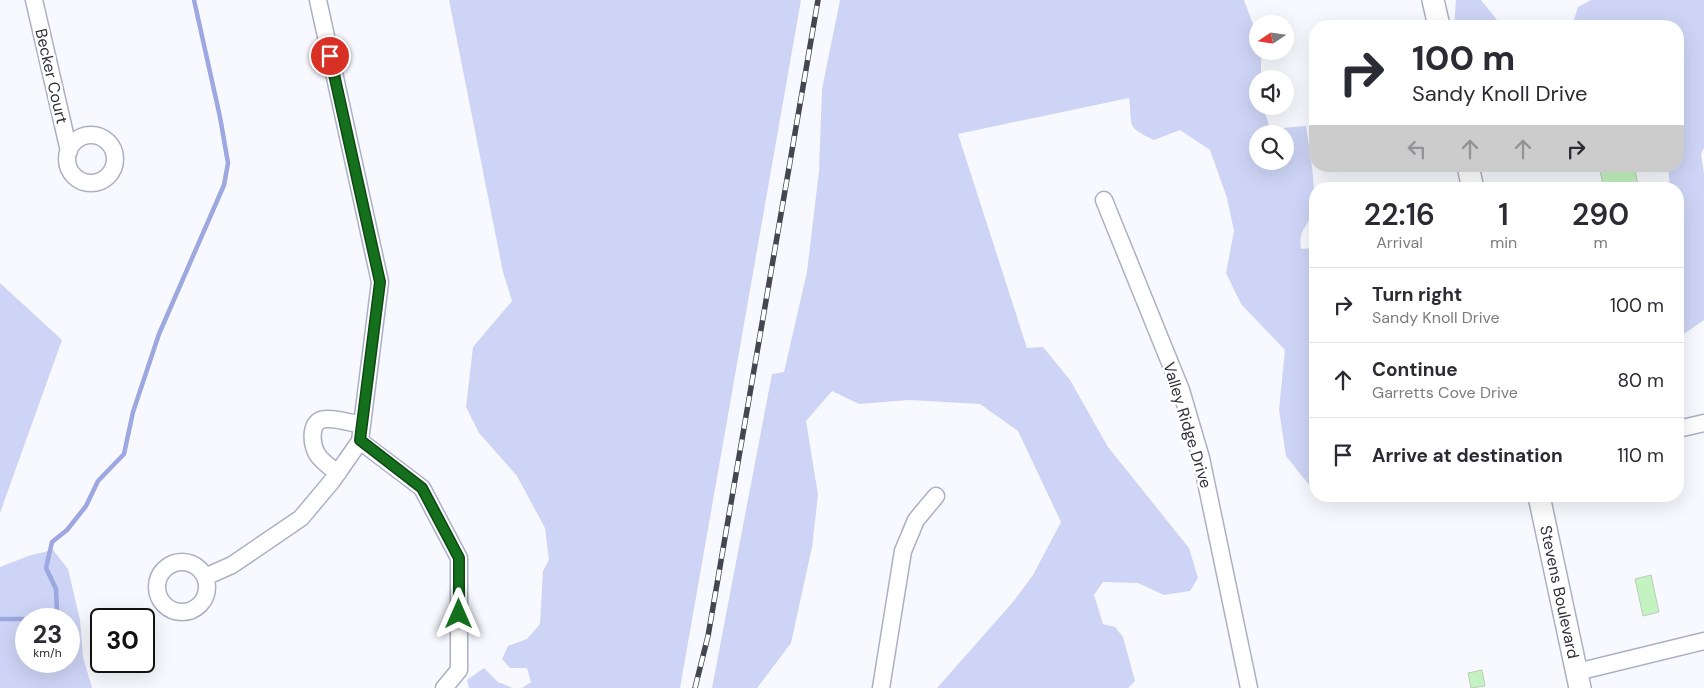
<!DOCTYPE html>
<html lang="en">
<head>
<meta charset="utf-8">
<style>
	:root { --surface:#fff; --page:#f2f2f3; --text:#2b2b33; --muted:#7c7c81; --line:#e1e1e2 }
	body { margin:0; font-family:"DM Sans",sans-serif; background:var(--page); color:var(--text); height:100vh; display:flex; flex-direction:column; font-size:19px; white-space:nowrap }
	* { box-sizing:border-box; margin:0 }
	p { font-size:16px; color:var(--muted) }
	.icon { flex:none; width:28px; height:28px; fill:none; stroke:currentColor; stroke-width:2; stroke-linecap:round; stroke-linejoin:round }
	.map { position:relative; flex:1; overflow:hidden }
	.drawer { position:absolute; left:1309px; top:182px; width:375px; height:320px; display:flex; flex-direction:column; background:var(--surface); border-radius:20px; box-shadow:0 5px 20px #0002 }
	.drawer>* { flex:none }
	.guide { position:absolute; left:1309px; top:20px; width:375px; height:152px; border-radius:20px; box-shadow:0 5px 20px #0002; background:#fff; color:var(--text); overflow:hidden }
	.needle { width:32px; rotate:257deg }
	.buttons { position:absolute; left:1249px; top:15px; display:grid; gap:10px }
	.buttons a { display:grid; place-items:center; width:45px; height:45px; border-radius:50%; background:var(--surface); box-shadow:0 5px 20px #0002; font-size:25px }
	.speed { position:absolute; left:15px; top:608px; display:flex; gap:10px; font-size:25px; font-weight:700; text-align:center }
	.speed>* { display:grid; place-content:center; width:65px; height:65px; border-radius:50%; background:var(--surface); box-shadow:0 5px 20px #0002; line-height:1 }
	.speed small { font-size:12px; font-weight:400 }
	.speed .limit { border:2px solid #111; border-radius:8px; background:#fff; color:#111 }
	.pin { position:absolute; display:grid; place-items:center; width:42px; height:42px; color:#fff; margin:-21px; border:2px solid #fff; border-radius:50%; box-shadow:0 1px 5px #0007 }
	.me { position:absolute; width:55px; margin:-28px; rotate:0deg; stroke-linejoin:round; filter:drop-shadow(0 0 4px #0008) }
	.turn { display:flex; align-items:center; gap:18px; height:105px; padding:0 20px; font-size:22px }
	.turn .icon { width:65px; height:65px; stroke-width:2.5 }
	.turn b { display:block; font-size:35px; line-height:42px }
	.lanes { display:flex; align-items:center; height:48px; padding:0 20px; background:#0003; justify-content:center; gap:25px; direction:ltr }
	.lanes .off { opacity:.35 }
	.eta { display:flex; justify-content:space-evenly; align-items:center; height:85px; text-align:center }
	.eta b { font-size:30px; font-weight:600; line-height:35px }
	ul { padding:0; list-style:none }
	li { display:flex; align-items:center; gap:15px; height:75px; padding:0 20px; border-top:1px solid var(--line) }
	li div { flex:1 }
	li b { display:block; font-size:19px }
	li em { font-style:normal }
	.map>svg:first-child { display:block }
	.green { fill:#cdd4f5; fill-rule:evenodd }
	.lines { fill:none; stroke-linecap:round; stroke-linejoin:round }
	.stream { stroke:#9da7e0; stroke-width:4.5 }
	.building { fill:#c3f3c1; stroke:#bbccba }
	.minor-casing { stroke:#abb0c5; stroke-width:19 }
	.tertiary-casing { stroke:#abb0c5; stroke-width:24 }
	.minor { stroke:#fff; stroke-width:16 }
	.tertiary { stroke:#fff; stroke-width:21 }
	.rail-casing { stroke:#45464f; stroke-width:5.5 }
	.rail { stroke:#fff; stroke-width:4; stroke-dasharray:11; stroke-linecap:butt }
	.route-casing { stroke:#0e4913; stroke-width:12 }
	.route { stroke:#15701d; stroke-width:9 }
	.labels { text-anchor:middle; stroke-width:5; stroke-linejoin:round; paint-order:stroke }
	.street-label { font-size:16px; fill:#30313a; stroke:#fff }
</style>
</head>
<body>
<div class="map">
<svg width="1704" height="688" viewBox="0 0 1704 688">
	<rect width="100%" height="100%" fill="#f8f9fe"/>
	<path class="green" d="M 449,0 L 801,0 L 680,688 L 522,688 L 531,682 L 527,668 L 510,668 L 502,659 L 508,646 L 527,639 L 540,624 L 543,571 L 549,560 L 545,528 L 517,476 L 479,433 L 466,407 L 473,347 L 512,301 L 503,272 Z
		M 840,0 L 1244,0 L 1257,35 L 1258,51 L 1261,51 L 1261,79 L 1258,79 L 1258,106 L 1263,106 L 1270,129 L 1306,126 C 1309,149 1318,191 1312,213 C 1307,228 1298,230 1301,249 L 1315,248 L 1314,491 L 1286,456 L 1279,410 L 1285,350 L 1241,304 L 1226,273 L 1234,231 L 1227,198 L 1210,150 L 1180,130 L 1154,140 C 1125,126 1133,128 1129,98 L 958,134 L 1027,348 L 1043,347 L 1070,380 L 1108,447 L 1189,548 L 1198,578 L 1190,591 L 1164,595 L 1138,583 L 1103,582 L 1094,595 L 1103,624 L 1115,627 L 1123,637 L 1135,681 L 1128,688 L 937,688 L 1013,602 L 1033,575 L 1061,522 L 1018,431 L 980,404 L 909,400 L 859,404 L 832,391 L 806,421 L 818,495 L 812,547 L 791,643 L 757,688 L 712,688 L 772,374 L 784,372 L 807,272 L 819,171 L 822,89 ZM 1258,134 L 1285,134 L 1285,161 L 1258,161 Z
		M 1456,0 L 1481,0 L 1502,26 L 1454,26 Z
		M 1591,0 L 1704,0 L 1704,148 L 1701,154 L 1704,173 L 1704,320 L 1678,338 L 1678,189 L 1670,189 L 1668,166 L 1678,166 L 1678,26 L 1572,26 L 1578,7 Z
		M 0,283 L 62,340 L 0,513 Z
		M 53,550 L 68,569 L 80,620 L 83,657 L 92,688 L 0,688 L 0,567 L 31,555 ZM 26,619 L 69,619 L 69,661 L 26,661 Z
		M 484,668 L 498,682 L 513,688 L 469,688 L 467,680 Z"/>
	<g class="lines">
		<path class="stream" d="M 0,619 L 26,619
			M 49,619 L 57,612 L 56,589 L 46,568 L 52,542 L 67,530 L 86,506 L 98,481 L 124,454 L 133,412 L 159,334 L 224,185 L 228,163 L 220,117 L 194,0"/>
	</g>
	<path class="building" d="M 1599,166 L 1634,166 L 1639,189 L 1604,189 Z
		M 1651,575 L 1659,612 L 1643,616 L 1635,579 Z
		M 1482,670 L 1485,686 L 1471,688 L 1468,673 Z"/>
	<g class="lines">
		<defs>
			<path id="minor" d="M 34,0 L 69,151
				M 318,0 L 380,282 L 360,441 L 422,488 L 459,558 L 459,670 L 444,688
				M67 159a24 24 0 1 1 48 0a24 24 0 1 1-48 0Z
				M 1104,200 L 1181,390 L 1201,458 L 1249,688
				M 1678,429 L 1704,423
				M 338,473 C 331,468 321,461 317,454 C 311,443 309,419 326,419 C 337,418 351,423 362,425
				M157 587a25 25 0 1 1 50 0a25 25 0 1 1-50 0Z
				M 205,577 L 232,565 L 301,518 L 332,481 L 360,441
				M 1577,672 L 1704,641
				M 881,688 L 903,551 L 916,520 L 936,496"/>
			<path id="tertiary" d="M 1433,0 L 1439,26
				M 1468,166 L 1473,189
				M 1539,496 L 1580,688"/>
		</defs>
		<use href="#minor" class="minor-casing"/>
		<use href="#tertiary" class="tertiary-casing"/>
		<use href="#minor" class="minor"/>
		<use href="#tertiary" class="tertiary"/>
		<defs>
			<path id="rail" d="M 695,688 L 708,636 L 818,0"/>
		</defs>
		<use href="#rail" class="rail-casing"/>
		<use href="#rail" class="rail"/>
	</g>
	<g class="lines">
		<defs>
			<path id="route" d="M 330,56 L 380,282 L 360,440 L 422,488 L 459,558 L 459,614"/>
		</defs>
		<use href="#route" class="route-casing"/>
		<use href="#route" class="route"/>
	</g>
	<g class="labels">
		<g class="street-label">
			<text transform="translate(52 76) rotate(77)" y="6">Becker Court</text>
			<text transform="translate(1188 425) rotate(73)" y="6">Valley Ridge Drive</text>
			<text transform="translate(1560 592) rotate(78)" y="6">Stevens Boulevard</text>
		</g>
	</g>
</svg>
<div class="buttons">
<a><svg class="needle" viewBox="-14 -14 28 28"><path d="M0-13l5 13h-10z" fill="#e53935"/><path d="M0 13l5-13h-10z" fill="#7c7c81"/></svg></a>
<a><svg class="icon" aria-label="sound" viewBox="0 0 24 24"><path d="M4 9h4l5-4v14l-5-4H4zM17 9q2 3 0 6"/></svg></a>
<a><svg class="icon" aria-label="search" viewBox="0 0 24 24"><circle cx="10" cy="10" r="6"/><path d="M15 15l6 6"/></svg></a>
</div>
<div class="speed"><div>23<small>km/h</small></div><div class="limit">30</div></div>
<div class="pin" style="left:330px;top:56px;background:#d93025"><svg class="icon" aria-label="arrive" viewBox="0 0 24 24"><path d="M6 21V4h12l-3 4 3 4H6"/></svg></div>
<svg class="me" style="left:459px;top:614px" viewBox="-20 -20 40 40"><path d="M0-17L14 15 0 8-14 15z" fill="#15701d" stroke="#fff" stroke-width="4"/></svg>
<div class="guide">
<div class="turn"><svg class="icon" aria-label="right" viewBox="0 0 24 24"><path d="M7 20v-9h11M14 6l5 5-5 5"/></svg><div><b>100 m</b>Sandy Knoll Drive</div></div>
<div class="lanes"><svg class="icon off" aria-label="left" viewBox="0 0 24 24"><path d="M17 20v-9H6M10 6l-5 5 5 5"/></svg><svg class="icon off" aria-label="ahead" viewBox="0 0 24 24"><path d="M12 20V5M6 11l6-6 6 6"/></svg><svg class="icon off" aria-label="ahead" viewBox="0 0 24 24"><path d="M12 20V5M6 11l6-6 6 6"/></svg><svg class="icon" aria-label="right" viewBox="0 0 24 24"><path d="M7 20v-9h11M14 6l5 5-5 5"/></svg></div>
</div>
<section class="drawer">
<div class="eta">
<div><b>22:16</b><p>Arrival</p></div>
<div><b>1</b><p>min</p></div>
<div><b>290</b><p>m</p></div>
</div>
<ul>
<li><svg class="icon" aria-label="right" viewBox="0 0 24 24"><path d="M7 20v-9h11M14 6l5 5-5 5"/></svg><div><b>Turn right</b><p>Sandy Knoll Drive</p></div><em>100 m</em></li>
<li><svg class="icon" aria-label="ahead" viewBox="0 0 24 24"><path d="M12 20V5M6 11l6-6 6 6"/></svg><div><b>Continue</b><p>Garretts Cove Drive</p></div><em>80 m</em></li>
<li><svg class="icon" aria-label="arrive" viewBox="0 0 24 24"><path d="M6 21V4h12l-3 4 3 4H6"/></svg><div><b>Arrive at destination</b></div><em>110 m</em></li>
</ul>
</section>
</div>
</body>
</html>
